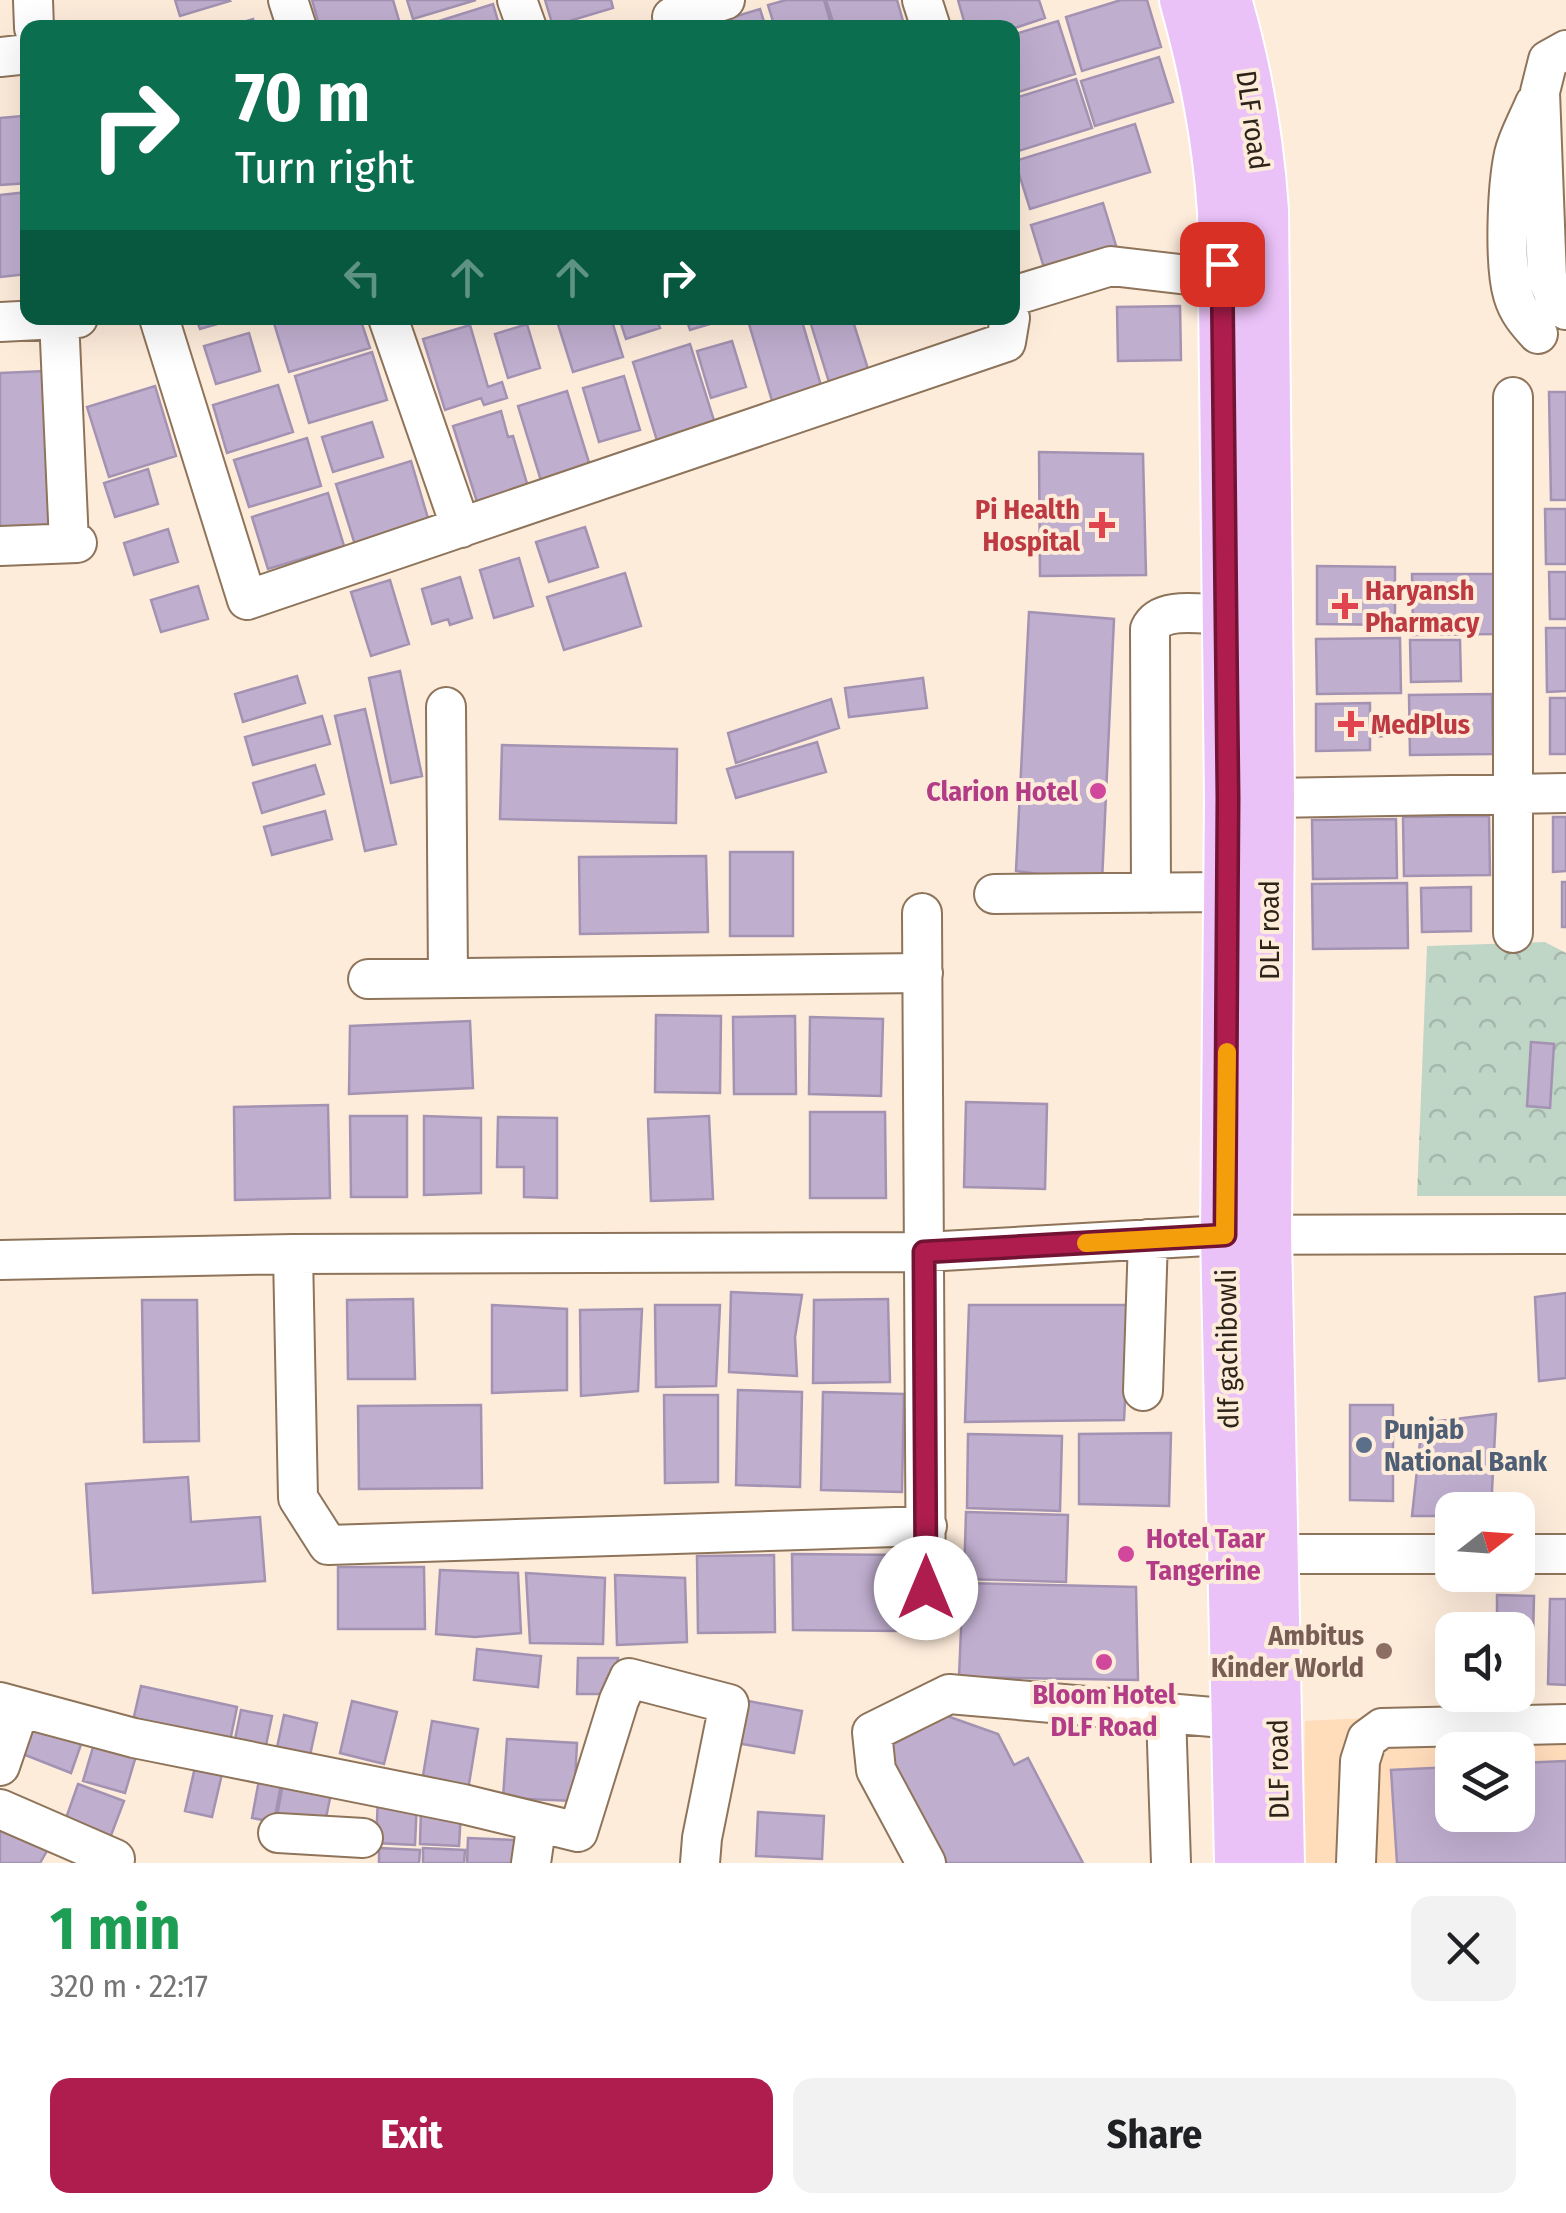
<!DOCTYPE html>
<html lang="en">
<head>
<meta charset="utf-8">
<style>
	:root { --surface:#fff; --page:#f2f2f2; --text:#202124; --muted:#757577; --accent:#ae1d4e }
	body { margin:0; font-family:"Fira Sans Condensed",sans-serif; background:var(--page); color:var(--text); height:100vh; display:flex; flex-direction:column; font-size:38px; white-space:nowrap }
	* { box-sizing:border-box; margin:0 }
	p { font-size:32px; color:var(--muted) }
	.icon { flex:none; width:55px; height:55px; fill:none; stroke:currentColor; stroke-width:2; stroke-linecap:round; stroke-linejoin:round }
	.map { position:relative; height:1863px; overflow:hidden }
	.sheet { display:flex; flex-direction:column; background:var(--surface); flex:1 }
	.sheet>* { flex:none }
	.hud { position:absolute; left:20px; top:20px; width:1000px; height:305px; border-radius:20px; box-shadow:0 10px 40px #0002; background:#0b6e4f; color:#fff; overflow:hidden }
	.needle { width:65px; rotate:73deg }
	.controls { position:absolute; left:1435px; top:1492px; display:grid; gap:20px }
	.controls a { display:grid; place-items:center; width:100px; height:100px; border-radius:20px; background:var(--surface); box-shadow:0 10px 40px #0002; font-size:50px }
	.pin { position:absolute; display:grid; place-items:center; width:85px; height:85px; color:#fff; margin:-42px; border-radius:20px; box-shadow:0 5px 15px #0006 }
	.me { position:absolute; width:110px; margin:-55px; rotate:0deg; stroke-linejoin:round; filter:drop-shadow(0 0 8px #0008) }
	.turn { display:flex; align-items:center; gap:35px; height:210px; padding:0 50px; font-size:45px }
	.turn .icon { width:130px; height:130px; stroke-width:2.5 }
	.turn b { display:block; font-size:70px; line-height:85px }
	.lanes { display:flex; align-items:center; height:95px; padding:0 50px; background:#0003; justify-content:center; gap:50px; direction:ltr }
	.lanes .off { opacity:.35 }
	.round { display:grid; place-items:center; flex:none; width:105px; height:105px; border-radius:20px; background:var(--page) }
	.headline { display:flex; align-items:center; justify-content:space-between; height:170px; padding:0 50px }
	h1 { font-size:60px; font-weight:700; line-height:75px; color:#1e9e55 }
	.primary-button { display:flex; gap:20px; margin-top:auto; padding:20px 50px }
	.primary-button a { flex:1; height:115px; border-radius:20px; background:var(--accent); color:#fff; font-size:40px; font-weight:700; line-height:115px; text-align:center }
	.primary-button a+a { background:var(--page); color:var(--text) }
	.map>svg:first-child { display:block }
	.built { fill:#ffdcba; fill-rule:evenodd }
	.park { fill:url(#park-crowns) }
	.building { fill:#c0aecf; stroke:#a392b2; stroke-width:2.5 }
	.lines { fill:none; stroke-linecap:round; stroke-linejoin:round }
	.minor-casing { stroke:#8e745a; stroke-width:42 }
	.major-casing { stroke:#fff; stroke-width:52 }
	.minor { stroke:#fff; stroke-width:38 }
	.major { stroke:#ebc2f8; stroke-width:48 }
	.route-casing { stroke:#711333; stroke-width:25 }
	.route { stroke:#ae1d4e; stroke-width:18 }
	.slow { stroke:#f59e0b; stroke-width:18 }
	.health-dot { fill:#e0444e; stroke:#feecdb; stroke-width:4 }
	.hotel-dot { fill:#d1479c; stroke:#feecdb; stroke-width:4 }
	.service-dot { fill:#5c6f8a; stroke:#feecdb; stroke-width:4 }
	.education-dot { fill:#8d6e63; stroke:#feecdb; stroke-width:4 }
	.labels { text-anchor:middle; stroke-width:8; stroke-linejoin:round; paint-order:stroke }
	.street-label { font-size:28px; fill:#2e2319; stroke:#feecdb }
	.health-label { font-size:28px; font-weight:bold; fill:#be3a42; stroke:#feecdb; text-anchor:start }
	.hotel-label { font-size:28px; font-weight:bold; fill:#b23c85; stroke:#feecdb; text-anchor:end }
	.service-label { font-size:28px; font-weight:bold; fill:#4e5e75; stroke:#feecdb; text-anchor:start }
	.education-label { font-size:28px; font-weight:bold; fill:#785e54; stroke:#feecdb; text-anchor:end }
</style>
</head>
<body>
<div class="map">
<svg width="1566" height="1863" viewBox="0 0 1566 1863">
	<defs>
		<pattern id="park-crowns" width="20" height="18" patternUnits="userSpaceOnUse" patternTransform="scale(2.5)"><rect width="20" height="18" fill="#bfd5c6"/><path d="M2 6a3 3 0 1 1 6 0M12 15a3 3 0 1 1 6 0" fill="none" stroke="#a4b7aa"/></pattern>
	</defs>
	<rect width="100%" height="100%" fill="#feecdb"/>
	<path class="built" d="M 1566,1708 L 1566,1863 L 1303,1863 L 1305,1721 ZM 1452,1750 L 1518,1750 L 1518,1815 L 1452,1815 Z"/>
	<path class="park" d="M 1545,942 L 1566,953 L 1566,1196 L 1417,1196 L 1427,946 Z"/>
	<path class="building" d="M 175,0 L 229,0 L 230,1 L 180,16 Z
		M 312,0 L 393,0 L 400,24 L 388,28 L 320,28 Z
		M 407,0 L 476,0 L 413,19 Z
		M 545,0 L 611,0 L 613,8 L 553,26 Z
		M 786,0 L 824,0 L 832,28 L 775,28 L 768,5 Z
		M 826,0 L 897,0 L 905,28 L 835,28 Z
		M 958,0 L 1039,0 L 1045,18 L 1012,29 L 966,28 Z
		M 1121,0 L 1147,0 L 1161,47 L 1082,71 L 1066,17 Z
		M 493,4 L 500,28 L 417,28 Z
		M 760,9 L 766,28 L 704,28 L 704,26 Z
		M 253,19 L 255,28 L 224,28 Z
		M 1058,21 L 1075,74 L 1012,94 L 1012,35 Z
		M 1159,57 L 1173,102 L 1095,126 L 1081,81 Z
		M 1076,79 L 1092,128 L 1012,153 L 1012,99 Z
		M 22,116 L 28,183 L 0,185 L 0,118 Z
		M 1135,124 L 1150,172 L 1030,209 L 1015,161 Z
		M 28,192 L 28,274 L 0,277 L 0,195 Z
		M 1103,203 L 1117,249 L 1045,271 L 1031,225 Z
		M 1180,306 L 1181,360 L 1118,361 L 1117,307 Z
		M 196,318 L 238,318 L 200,329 Z
		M 280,318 L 360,318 L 370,348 L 289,372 L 273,320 Z
		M 556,318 L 611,318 L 623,357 L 573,372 Z
		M 619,318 L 656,318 L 660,328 L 626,339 Z
		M 686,318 L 730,318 L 690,330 Z
		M 779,318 L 801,318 L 822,389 L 773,404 L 749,324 Z
		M 809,318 L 852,318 L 868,369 L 829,382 Z
		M 527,324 L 540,368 L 508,378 L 495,334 Z
		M 470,325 L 488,387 L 502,382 L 507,398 L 484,405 L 481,398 L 445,410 L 423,339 Z
		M 249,333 L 260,371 L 216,384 L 204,346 Z
		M 732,341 L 746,387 L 711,398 L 697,351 Z
		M 690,344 L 716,427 L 658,444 L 633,362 Z
		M 372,352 L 387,400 L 309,423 L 295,376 Z
		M 45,371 L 53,525 L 0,527 L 0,373 Z
		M 624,376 L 640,430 L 599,442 L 583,388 Z
		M 278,385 L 293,432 L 227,453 L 213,405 Z
		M 155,386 L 176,456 L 109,477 L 87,407 Z
		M 567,391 L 591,469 L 542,484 L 518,406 Z
		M 1549,392 L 1566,392 L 1566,500 L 1551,500 Z
		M 501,411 L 508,437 L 513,436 L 528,487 L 477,502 L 453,426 Z
		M 372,422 L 383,457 L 333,472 L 322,437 Z
		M 307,438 L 321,486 L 249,507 L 234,460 Z
		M 1039,452 L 1143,454 L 1146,575 L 1040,576 Z
		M 411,461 L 430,525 L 356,548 L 336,484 Z
		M 148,469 L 158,504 L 115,517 L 104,483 Z
		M 328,493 L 344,546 L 268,569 L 252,517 Z
		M 1545,509 L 1566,509 L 1566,564 L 1546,564 Z
		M 585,527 L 598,567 L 549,582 L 536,542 Z
		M 168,529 L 178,562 L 134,575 L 124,543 Z
		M 519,558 L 533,606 L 494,618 L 480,570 Z
		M 1317,566 L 1395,567 L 1395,625 L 1317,624 Z
		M 1549,572 L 1566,572 L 1566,619 L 1550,619 Z
		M 625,573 L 641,626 L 564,650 L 547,597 Z
		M 1412,574 L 1494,574 L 1495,634 L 1413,635 Z
		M 460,577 L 472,618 L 450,625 L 448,619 L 432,624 L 422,589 Z
		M 390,580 L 409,644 L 371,656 L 351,592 Z
		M 198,586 L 208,619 L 161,632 L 151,600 Z
		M 1029,612 L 1114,619 L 1102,882 L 1016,871 Z
		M 1546,628 L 1566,628 L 1566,691 L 1547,692 Z
		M 1400,638 L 1401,693 L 1317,694 L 1316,639 Z
		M 1410,640 L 1460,640 L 1461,681 L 1411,682 Z
		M 400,671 L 422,776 L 391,783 L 369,678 Z
		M 297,676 L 305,703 L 243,722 L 235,694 Z
		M 923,678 L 927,708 L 849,717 L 845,688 Z
		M 1492,694 L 1493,754 L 1410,755 L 1409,695 Z
		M 1550,698 L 1566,698 L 1566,754 L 1550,754 Z
		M 831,699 L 839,728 L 736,763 L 728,733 Z
		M 1370,703 L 1370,714 L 1384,714 L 1384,736 L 1370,737 L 1370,750 L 1316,751 L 1316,704 Z
		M 365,709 L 396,844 L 365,851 L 335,716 Z
		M 322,716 L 330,744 L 253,765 L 245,737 Z
		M 817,742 L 826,772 L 736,798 L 727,769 Z
		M 502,745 L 677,749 L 676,823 L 500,819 Z
		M 315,765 L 324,794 L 262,813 L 253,783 Z
		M 325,811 L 332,839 L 272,855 L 264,827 Z
		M 1489,816 L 1490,875 L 1404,876 L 1403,817 Z
		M 1553,817 L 1566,817 L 1566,871 L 1553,872 Z
		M 1396,819 L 1397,878 L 1313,879 L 1312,820 Z
		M 730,852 L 793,852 L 793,936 L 730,936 Z
		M 706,856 L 708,932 L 580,934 L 579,857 Z
		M 1562,882 L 1566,882 L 1566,927 L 1562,927 Z
		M 1407,883 L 1408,948 L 1313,949 L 1312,884 Z
		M 1471,887 L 1471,931 L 1422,932 L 1421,888 Z
		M 656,1015 L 721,1016 L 720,1093 L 655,1092 Z
		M 795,1016 L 796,1094 L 734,1094 L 733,1017 Z
		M 810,1017 L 883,1019 L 881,1096 L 809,1094 Z
		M 470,1021 L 473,1088 L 349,1094 L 350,1026 Z
		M 1531,1042 L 1554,1044 L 1550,1108 L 1527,1106 Z
		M 966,1102 L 1047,1104 L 1045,1189 L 964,1187 Z
		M 328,1105 L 330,1198 L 235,1200 L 234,1107 Z
		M 810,1112 L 885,1112 L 886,1198 L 810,1198 Z
		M 350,1116 L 407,1116 L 407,1197 L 351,1197 Z
		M 424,1116 L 481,1118 L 481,1193 L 424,1195 Z
		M 709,1116 L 713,1199 L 651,1201 L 648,1119 Z
		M 498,1117 L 557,1118 L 557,1198 L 524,1197 L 524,1167 L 497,1167 Z
		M 731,1292 L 802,1295 L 795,1337 L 797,1376 L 729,1372 Z
		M 1566,1293 L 1566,1378 L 1539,1381 L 1535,1297 Z
		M 413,1299 L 415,1379 L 348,1379 L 347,1300 Z
		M 888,1299 L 890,1382 L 813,1383 L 814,1300 Z
		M 142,1300 L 197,1300 L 199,1441 L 144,1442 Z
		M 492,1305 L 567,1309 L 567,1390 L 492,1393 Z
		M 655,1305 L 720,1305 L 716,1386 L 656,1387 Z
		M 969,1305 L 1130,1305 L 1124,1420 L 965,1422 Z
		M 642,1309 L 638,1391 L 581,1396 L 580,1310 Z
		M 738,1390 L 802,1392 L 800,1487 L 736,1485 Z
		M 823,1392 L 904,1394 L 902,1492 L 821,1490 Z
		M 664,1395 L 718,1395 L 718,1482 L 665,1483 Z
		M 481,1405 L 482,1488 L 359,1489 L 358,1406 Z
		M 1350,1405 L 1393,1405 L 1393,1501 L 1350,1500 Z
		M 1496,1414 L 1491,1510 L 1452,1510 L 1452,1516 L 1412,1516 L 1422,1423 Z
		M 1171,1433 L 1169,1506 L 1079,1504 L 1079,1434 Z
		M 968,1434 L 1062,1436 L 1060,1511 L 967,1508 Z
		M 188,1477 L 191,1522 L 260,1517 L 265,1581 L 93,1593 L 86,1484 Z
		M 966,1512 L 1068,1515 L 1066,1582 L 964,1579 Z
		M 792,1554 L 900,1555 L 900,1631 L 793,1630 Z
		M 774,1555 L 775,1632 L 698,1633 L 697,1556 Z
		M 338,1567 L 424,1567 L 425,1629 L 338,1629 Z
		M 440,1570 L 518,1573 L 521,1633 L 475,1637 L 436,1634 Z
		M 526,1573 L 605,1578 L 603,1644 L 530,1643 Z
		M 615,1575 L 685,1578 L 687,1642 L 617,1645 Z
		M 963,1583 L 1136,1587 L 1138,1680 L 959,1677 Z
		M 1497,1595 L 1534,1596 L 1532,1678 L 1518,1678 L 1518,1630 L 1497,1630 Z
		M 1550,1599 L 1566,1599 L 1566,1685 L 1548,1684 Z
		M 477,1649 L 541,1656 L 538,1687 L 474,1680 Z
		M 578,1658 L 618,1658 L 612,1694 L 577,1694 Z
		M 141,1686 L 237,1707 L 229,1746 L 132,1725 Z
		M 743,1700 L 802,1711 L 794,1753 L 736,1743 Z
		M 352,1701 L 397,1712 L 384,1764 L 340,1753 Z
		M 241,1710 L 272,1716 L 264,1755 L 233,1749 Z
		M 25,1714 L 85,1733 L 71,1773 L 15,1751 Z
		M 284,1715 L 317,1723 L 309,1760 L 276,1752 Z
		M 947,1716 L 998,1734 L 1014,1765 L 1028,1758 L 1083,1863 L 947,1863 L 886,1748 Z
		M 432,1721 L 478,1729 L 468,1790 L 422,1782 Z
		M 96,1737 L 138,1749 L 125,1793 L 83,1781 Z
		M 507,1739 L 577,1743 L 574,1801 L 503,1798 Z
		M 198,1754 L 225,1761 L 212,1817 L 185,1811 Z
		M 1566,1761 L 1566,1863 L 1397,1863 L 1391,1770 L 1452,1767 L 1452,1815 L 1518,1815 L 1518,1763 Z
		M 261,1769 L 283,1773 L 274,1822 L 252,1818 Z
		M 285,1773 L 333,1784 L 323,1832 L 276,1821 Z
		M 78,1784 L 124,1801 L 110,1838 L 65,1821 Z
		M 378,1797 L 417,1800 L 415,1845 L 376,1843 Z
		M 421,1810 L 461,1812 L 459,1846 L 420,1844 Z
		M 758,1812 L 824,1816 L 822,1859 L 756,1856 Z
		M 0,1819 L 52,1842 L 40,1863 L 0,1863 Z
		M 468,1838 L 515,1840 L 514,1863 L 467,1863 Z
		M 379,1848 L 420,1850 L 419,1863 L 379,1863 Z
		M 423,1848 L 465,1850 L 464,1863 L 423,1863 Z"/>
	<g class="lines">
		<defs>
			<path id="minor" d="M 33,0 L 34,28
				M 288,0 L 297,28
				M 517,0 L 527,28
				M 922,0 L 931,28
				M 672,17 L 725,0
				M 1566,50 L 1548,60 L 1540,92 L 1547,278 L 1555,297 L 1566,310
				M 0,57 L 28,54
				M 1535,103 C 1528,120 1518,137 1514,154 C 1507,186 1504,265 1513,295 C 1518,312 1527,322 1538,334
				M 1013,296 L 1111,266 L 1222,279
				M 59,318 L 69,543
				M 159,318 L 247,600 L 1006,342 L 1010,318
				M 388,318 L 461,528
				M 0,322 L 78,318
				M 0,546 L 77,543
				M 446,707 L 448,978
				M 1270,798 L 1566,793
				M 1151,893 L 1150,629 C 1161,605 1204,615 1226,615
				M 994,894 L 1228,892
				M 922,913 L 926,1618
				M 1513,933 L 1513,397
				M 368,979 L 923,973
				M 293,1254 L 298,1498 L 328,1545 L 927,1526
				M 0,1260 L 293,1254 L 925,1252 L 1225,1235 L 1566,1234
				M 1143,1391 L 1148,1239
				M 1272,1554 L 1452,1554
				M 1518,1554 L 1566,1554
				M 0,1702 L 134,1738 L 463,1804 L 578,1832 L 619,1700 L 629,1678 L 729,1704 L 702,1838 L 700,1863
				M 1166,1713 L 1171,1863
				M 0,1766 L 19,1710
				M 0,1809 L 115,1859
				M 278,1833 L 363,1838
				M 531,1863 L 537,1822
				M 926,1863 L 876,1770 L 872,1732 L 949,1694 L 1235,1719
				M 1356,1863 L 1360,1761 L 1367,1739 L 1382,1728 L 1566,1724"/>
			<path id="major" d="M 1184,0 C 1204,70 1217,138 1222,211 L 1229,799 L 1225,1235 L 1239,1863
				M 1227,0 C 1248,71 1259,136 1264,210 L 1270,798 L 1267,1234 L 1280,1863"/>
		</defs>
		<use href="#minor" class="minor-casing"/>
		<use href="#major" class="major-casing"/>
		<use href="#minor" class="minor"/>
		<use href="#major" class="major"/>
	</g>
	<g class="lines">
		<defs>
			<path id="route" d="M 926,1588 L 924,1252 L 1225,1235 L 1228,798 L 1222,264"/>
		</defs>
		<use href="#route" class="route-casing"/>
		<use href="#route" class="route"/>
		<path class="slow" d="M 1086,1243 L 1225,1235 L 1227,1052"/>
	</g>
	<g class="health-dot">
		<path d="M1097 510h10v10h10v10h-10v10h-10v-10h-10v-10h10z"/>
		<path d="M1340 591h10v10h10v10h-10v10h-10v-10h-10v-10h10z"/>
		<path d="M1346 709h10v10h10v10h-10v10h-10v-10h-10v-10h10z"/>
	</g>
	<g class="hotel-dot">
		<circle cx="1098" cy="791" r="10"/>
		<circle cx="1126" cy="1554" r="10"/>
		<circle cx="1104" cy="1662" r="10"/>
	</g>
	<circle class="service-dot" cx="1364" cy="1445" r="10"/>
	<circle class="education-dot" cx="1384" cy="1651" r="10"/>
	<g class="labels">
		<g class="street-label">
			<text transform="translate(1253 120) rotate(82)" y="10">DLF road</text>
			<text transform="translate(1269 930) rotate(-90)" y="10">DLF road</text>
			<text transform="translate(1227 1349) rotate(-91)" y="10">dlf gachibowli</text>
			<text transform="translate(1278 1769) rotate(-91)" y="10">DLF road</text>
		</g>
		<g class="health-label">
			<text x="1080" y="519" text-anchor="end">Pi Health<tspan x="1080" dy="32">Hospital</tspan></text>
			<text x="1365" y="600">Haryansh<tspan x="1365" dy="32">Pharmacy</tspan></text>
			<text x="1371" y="734">MedPlus</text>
		</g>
		<g class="hotel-label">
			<text x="1078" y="801">Clarion Hotel</text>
			<text x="1146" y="1548" text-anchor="start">Hotel Taar<tspan x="1146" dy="32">Tangerine</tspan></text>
			<text x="1104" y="1704" text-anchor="middle">Bloom Hotel<tspan x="1104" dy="32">DLF Road</tspan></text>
		</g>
		<g class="service-label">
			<text x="1384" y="1439">Punjab<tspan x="1384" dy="32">National Bank</tspan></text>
		</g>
		<g class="education-label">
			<text x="1364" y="1645">Ambitus<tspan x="1364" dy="32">Kinder World</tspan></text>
		</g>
	</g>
</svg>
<div class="controls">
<a><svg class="needle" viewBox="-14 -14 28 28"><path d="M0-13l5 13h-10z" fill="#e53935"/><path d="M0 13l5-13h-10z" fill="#757577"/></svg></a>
<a><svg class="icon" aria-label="sound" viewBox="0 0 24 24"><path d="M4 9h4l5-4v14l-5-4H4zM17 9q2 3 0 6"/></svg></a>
<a><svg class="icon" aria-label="layers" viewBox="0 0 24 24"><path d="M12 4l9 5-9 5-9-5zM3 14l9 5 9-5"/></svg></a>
</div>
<div class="pin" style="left:1222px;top:264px;background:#d93025"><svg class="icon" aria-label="arrive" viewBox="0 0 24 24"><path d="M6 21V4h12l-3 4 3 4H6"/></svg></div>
<svg class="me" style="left:926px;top:1588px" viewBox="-20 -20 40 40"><circle r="19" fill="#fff"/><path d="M0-13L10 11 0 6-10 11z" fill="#ae1d4e"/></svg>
<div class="hud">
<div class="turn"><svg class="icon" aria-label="right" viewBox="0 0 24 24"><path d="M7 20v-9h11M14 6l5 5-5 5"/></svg><div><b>70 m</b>Turn right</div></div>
<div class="lanes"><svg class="icon off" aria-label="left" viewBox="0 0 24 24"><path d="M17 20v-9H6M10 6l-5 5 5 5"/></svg><svg class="icon off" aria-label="ahead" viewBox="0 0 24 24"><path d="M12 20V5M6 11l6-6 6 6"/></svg><svg class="icon off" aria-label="ahead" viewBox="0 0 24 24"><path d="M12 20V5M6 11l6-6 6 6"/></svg><svg class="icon" aria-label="right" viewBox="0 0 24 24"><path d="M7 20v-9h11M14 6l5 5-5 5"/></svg></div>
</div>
</div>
<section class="sheet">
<div class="headline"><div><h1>1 min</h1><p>320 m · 22:17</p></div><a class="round"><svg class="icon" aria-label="close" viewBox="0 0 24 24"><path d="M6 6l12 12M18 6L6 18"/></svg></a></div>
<div class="primary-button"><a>Exit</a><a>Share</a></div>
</section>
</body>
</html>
